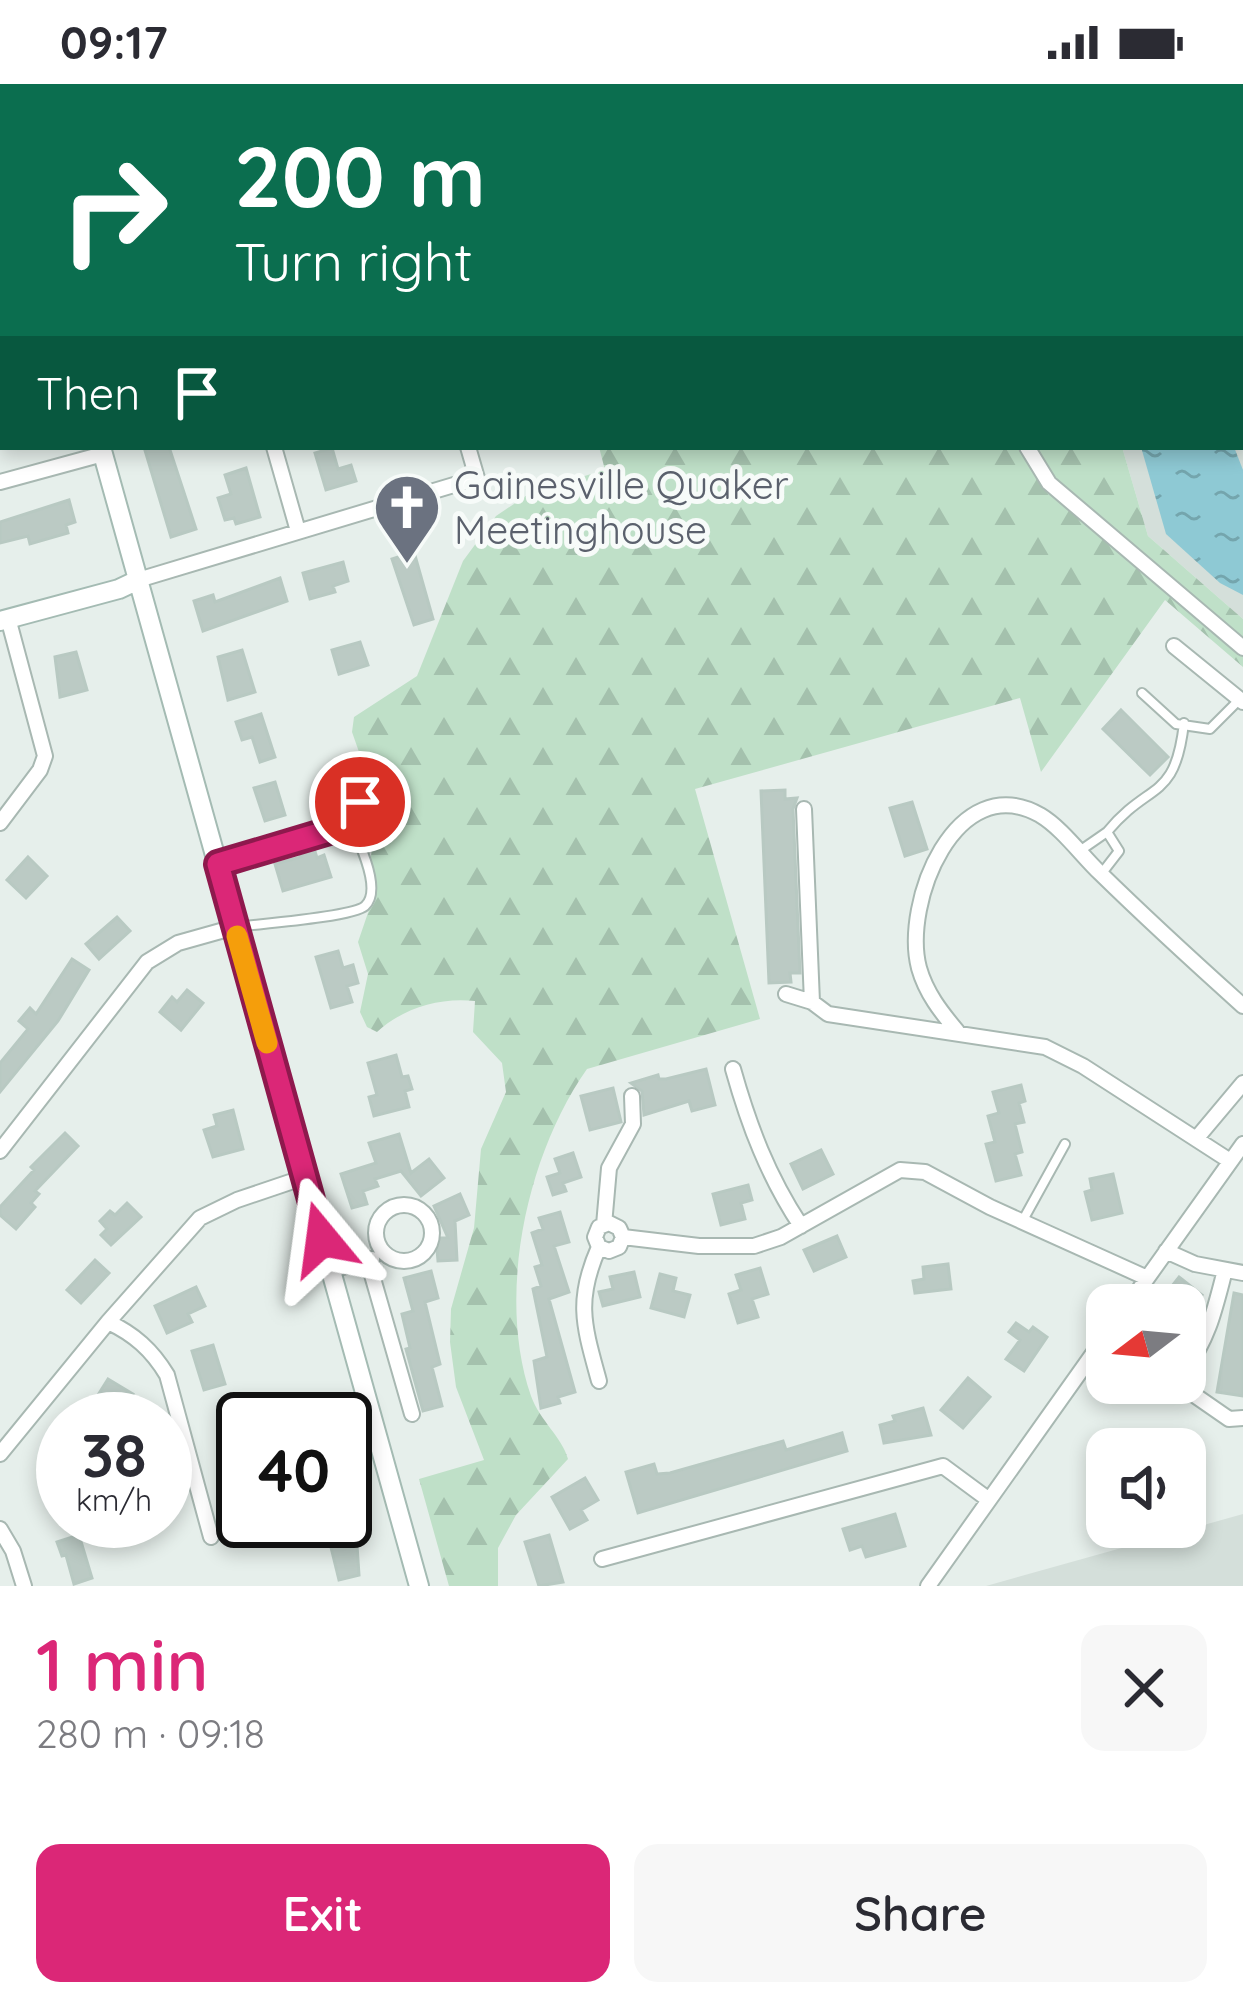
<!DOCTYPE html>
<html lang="en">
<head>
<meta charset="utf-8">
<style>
	:root { --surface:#fff; --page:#f7f7f7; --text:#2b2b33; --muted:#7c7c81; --accent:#db2777 }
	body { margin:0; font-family:Quicksand,sans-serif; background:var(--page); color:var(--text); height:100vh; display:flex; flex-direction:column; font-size:45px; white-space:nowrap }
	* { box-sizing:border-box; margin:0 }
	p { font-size:39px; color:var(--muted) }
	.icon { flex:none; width:66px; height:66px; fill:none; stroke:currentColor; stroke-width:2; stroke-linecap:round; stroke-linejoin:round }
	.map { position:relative; height:1502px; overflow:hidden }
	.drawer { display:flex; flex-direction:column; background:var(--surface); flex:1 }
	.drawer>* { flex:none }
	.banner { position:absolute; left:0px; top:0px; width:1245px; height:366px; box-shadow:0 6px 18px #0003; background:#0b6e4f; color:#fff; overflow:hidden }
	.needle { width:78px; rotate:254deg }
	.controls { position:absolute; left:1086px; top:1200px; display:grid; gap:24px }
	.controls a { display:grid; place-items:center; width:120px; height:120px; border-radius:24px; background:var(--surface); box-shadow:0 6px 18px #0003; font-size:60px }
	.speed { position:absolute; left:36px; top:1308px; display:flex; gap:24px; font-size:60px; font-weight:700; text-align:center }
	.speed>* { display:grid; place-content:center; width:156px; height:156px; border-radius:50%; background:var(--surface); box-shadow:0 6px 18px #0003; line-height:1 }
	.speed small { font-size:30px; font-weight:400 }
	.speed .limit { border:6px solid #111; border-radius:18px; background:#fff; color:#111 }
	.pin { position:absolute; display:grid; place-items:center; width:102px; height:102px; color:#fff; margin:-51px; border:6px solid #fff; border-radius:50%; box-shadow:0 3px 12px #0007 }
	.me { position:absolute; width:132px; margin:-66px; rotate:344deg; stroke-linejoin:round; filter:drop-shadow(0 0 9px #0008) }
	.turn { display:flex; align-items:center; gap:42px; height:252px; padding:0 36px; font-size:54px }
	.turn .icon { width:156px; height:156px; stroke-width:2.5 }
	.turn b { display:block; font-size:84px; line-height:102px }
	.then { display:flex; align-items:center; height:114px; padding:0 36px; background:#0003; gap:24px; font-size:45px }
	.round { display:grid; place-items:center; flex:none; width:126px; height:126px; border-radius:24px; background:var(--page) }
	.overview { display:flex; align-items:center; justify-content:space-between; height:204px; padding:0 36px }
	h1 { font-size:72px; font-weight:600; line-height:90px; color:var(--accent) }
	.cta { display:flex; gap:24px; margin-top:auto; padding:24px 36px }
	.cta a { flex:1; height:138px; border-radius:24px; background:var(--accent); color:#fff; font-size:48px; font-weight:600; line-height:138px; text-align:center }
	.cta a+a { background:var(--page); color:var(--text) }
	.status { display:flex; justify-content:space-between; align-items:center; height:84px; padding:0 60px; background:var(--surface); direction:ltr }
	.status svg { height:33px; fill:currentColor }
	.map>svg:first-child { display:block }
	.built { fill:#d4dfda }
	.forest { fill:url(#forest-firs) }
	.water { fill:url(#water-ripples) }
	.building { fill:#bbcac4; stroke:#b8c9c2; stroke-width:3 }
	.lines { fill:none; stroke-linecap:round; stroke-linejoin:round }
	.lane-casing { stroke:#a8b8b2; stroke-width:12 }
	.street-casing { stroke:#a8b8b2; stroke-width:18 }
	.secondary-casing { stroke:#a4bbb3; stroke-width:22 }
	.path { stroke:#86b3a5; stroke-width:3; stroke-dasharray:6 9; stroke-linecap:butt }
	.lane { stroke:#fff; stroke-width:8 }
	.street { stroke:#fff; stroke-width:14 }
	.secondary { stroke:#fff; stroke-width:18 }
	.route-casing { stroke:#8e194d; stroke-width:30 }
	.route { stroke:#db2777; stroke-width:21 }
	.slow { stroke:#f59e0b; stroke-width:21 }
	.labels { text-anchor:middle; stroke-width:10; stroke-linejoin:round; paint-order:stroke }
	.worship-label { font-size:39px; fill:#5b616d; stroke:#f7fbf9; text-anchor:start }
</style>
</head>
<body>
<div class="status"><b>09:17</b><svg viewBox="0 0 49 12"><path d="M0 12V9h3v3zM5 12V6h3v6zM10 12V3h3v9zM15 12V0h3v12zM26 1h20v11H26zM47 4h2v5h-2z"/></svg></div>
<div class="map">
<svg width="1243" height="1502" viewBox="0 0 1243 1502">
	<defs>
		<pattern id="forest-firs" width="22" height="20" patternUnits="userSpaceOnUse" patternTransform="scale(3)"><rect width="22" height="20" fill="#bfe0c8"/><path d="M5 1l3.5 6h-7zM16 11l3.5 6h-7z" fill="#a4c1ad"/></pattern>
		<pattern id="water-ripples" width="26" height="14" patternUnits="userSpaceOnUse" patternTransform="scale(3)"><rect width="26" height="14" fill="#8ec9d4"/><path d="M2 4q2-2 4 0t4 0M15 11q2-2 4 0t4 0" fill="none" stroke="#74a5ad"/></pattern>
	</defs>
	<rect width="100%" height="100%" fill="#e6efeb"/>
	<path class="built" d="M 1017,0 L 1243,0 L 1243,535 L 1148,452 L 1122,363 L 1242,363 L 1242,3 Z
		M 1243,1430 L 1243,1502 L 986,1502 Z"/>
	<path class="forest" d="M 497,0 L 1017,0 L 1018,3 L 498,3 Z
		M 599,363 L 1122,363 L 1148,452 L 1243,535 L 1243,583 L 1165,516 L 1041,688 L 1020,614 L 695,705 L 760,935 L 587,985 C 527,1070 496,1211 531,1312 C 540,1337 562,1353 568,1375 L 516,1431 L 498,1464 L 498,1502 L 449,1502 L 419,1395 L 484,1376 L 456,1303 L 450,1258 L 451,1225 L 474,1144 L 481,1065 L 506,1008 L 502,979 L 473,948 L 475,917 C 440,913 403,924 377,948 L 367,943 L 360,928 L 368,890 L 358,858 L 371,820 L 371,772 L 380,700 L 374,682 L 359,668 L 352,648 L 354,633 L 417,592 L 463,477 L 496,432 L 533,407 L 605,386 Z"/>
	<path class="water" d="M 1141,363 L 1234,363 L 1243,386 L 1243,511 L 1220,499 L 1166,450 Z"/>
	<path class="building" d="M 144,363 L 169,363 L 196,445 L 171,453 Z
		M 332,364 L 338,385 L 351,381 L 356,397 L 326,406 L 315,369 Z
		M 246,384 L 260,433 L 236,440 L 234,434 L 225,436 L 218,414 L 231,410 L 225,391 Z
		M 69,416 L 75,438 L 66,441 L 68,449 L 30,460 L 28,452 L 0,459 L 0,438 Z
		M 414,468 L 433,535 L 414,541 L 392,475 Z
		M 343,478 L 348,497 L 333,502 L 335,508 L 310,515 L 303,489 Z
		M 280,494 L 287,517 L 203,547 L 194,517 L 213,511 L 215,518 Z
		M 360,558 L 368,581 L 339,590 L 332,566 Z
		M 242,566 L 255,608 L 228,616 L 218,573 Z
		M 76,568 L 87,606 L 60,613 L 55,573 Z
		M 1121,626 L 1168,673 L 1150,691 L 1103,645 Z
		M 261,630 L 275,673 L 260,678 L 252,653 L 242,656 L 236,638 Z
		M 275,698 L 285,731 L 265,737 L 254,704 Z
		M 785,706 L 785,715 L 797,714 L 793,725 L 800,889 L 790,889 L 791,898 L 769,899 L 761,707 Z
		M 912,718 L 927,765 L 905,772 L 890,724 Z
		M 313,761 L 317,774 L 324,771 L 331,793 L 283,807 L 275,780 L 301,773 L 298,765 Z
		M 28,773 L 47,792 L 26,814 L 7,796 Z
		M 117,833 L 130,847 L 99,875 L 86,860 Z
		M 338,867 L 343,884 L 353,881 L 358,899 L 347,902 L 352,918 L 331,924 L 316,873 Z
		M 72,875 L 89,886 L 58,937 L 0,1008 L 0,979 L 28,945 L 19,937 L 30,924 L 36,930 Z
		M 187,906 L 203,919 L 181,946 L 160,928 L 172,913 L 177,918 Z
		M 396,971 L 402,993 L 408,992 L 412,1005 L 405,1007 L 409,1023 L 374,1032 L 369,1013 L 377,1011 L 368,979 Z
		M 706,985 L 715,1021 L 692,1027 L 689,1017 L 644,1031 L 642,1007 L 631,999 L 658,991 L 659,995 L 666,995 Z
		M 1021,1001 L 1025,1017 L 1019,1019 L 1024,1038 L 1015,1040 L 1022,1068 L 1015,1070 L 1021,1091 L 996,1097 L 986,1060 L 995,1058 L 988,1032 L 999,1029 L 993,1008 Z
		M 613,1004 L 621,1038 L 590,1046 L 581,1012 Z
		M 233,1026 L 243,1065 L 213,1073 L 204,1046 L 217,1042 L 214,1031 Z
		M 65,1049 L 78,1062 L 35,1107 L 39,1110 L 31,1119 L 35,1123 L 16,1145 L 0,1131 L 0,1123 L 34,1086 L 31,1083 Z
		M 399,1050 L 411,1089 L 429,1075 L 444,1094 L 421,1112 L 401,1087 L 375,1095 L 378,1102 L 363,1107 L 367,1120 L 352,1124 L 341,1090 L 376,1079 L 369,1059 Z
		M 821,1066 L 833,1090 L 803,1105 L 791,1080 Z
		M 573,1069 L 581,1093 L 563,1099 L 566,1107 L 553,1111 L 547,1093 L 560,1089 L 555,1075 Z
		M 1113,1090 L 1122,1129 L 1092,1136 L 1085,1108 L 1092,1106 L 1090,1095 Z
		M 748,1101 L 752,1116 L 741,1119 L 745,1135 L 721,1141 L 713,1110 Z
		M 460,1110 L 469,1131 L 455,1137 L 457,1176 L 438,1177 L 436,1154 L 448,1154 L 434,1122 Z
		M 127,1119 L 141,1133 L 111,1161 L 101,1151 L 107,1145 L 100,1137 L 110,1127 L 115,1131 Z
		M 560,1128 L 569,1158 L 554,1162 L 569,1208 L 549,1215 L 575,1308 L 558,1313 L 560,1319 L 541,1324 L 534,1277 L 547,1273 L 533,1205 L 541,1202 L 535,1183 L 542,1181 L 532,1149 L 543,1145 L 539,1134 Z
		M 837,1152 L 846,1173 L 814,1187 L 804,1166 Z
		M 95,1176 L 109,1189 L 81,1219 L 67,1206 Z
		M 948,1180 L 951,1205 L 915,1209 L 913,1197 L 924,1195 L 923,1183 Z
		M 760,1184 L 768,1210 L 752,1215 L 758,1233 L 738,1239 L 729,1210 L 741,1206 L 736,1191 Z
		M 431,1187 L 438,1214 L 425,1218 L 440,1280 L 432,1283 L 442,1322 L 423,1327 L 406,1265 L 410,1264 L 402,1230 L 413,1227 L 404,1194 Z
		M 634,1188 L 640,1213 L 603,1222 L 599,1208 L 613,1205 L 610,1193 Z
		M 660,1190 L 676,1194 L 673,1207 L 690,1211 L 684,1233 L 651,1224 Z
		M 1179,1193 L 1202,1211 L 1185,1234 L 1185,1221 L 1157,1221 Z
		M 196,1203 L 205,1222 L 188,1230 L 192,1238 L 167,1249 L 155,1222 Z
		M 1234,1209 L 1243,1211 L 1243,1312 L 1217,1308 Z
		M 1016,1239 L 1029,1248 L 1033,1243 L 1047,1253 L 1024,1287 L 1006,1275 L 1020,1256 L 1009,1248 Z
		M 213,1261 L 225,1300 L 204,1306 L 192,1267 Z
		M 968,1294 L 990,1313 L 963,1344 L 941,1326 Z
		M 108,1295 L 133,1310 L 129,1318 L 139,1324 L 132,1335 L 101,1335 L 88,1327 Z
		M 923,1324 L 931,1351 L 884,1359 L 880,1341 L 895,1337 L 893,1332 Z
		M 842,1349 L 847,1367 L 638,1429 L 626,1388 L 654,1380 L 657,1390 L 670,1389 L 783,1357 L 786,1366 Z
		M 585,1394 L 598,1416 L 581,1426 L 587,1436 L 570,1445 L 552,1413 Z
		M 895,1430 L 905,1462 L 866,1473 L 862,1462 L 850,1466 L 843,1445 Z
		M 347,1446 L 351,1463 L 357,1461 L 359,1491 L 339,1496 L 328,1451 Z
		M 79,1451 L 92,1494 L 74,1500 L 66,1471 L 62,1472 L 57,1458 Z
		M 549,1451 L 563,1498 L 539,1502 L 525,1458 Z"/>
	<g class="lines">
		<defs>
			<path id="lane" d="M 1066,0 L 1067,3
				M 1178,0 L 1179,3
				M 1209,0 L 1210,3
				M 1242,111 L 1243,115
				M 1142,609 L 1176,640 L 1210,645 L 1239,616
				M 349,745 L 366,694
				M 1107,748 C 1150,696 1175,718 1184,639
				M 1081,766 L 1107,748 L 1119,767 L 1102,789
				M 219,780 L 339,744 C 358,747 360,761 366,777 C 370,789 376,812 365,822 C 353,833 258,840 236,843
				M 1023,1136 L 1065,1060"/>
			<path id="street" d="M 918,0 L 919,3
				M 872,3 L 883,0
				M 0,189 L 3,188
				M 274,363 L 298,447
				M 1027,363 L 1049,399 L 1243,564
				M 0,398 L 103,370
				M 138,496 L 477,394 L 468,363
				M 1174,562 L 1243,618
				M 804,725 L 812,918
				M 0,739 L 40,686 L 45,672 L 8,534
				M 786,910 L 812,918 L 828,930 L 1045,963 L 1083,982 L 1230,1077
				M 957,947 C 941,928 926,909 919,884 C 902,819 956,684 1040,731 C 1062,744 1082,772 1100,789 C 1147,835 1194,878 1243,922
				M 733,985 C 749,1042 768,1092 801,1142
				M 1196,1055 L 1243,999
				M 0,1067 L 147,878 L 178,859 L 235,843
				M376 1149a28 28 0 1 1 56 0a28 28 0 1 1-56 0Z
				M 604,1141 L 609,1084 L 633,1040 L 632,1012
				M 623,1153 L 619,1163 L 609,1167 L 599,1163 L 595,1153 L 599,1143 L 609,1139 L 619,1144 L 623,1153 L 699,1162 L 754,1162 L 781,1153 L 900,1086 L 925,1088 L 990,1123 L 1147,1194
				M 599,1163 C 575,1217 584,1242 599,1297
				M 1166,1167 L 1195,1180 L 1243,1189
				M 368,1177 L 412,1330
				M 331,1186 L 372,1175
				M 1128,1221 L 1243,1060
				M 108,1238 C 134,1250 152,1266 167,1291 L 211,1453
				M 1185,1286 C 1209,1254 1215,1224 1225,1186
				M 1177,1299 L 1229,1335 L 1243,1334
				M 0,1370 L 108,1238 L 200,1134 L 237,1116 L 305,1093
				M 0,1445 L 13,1467 L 24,1502
				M 602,1475 L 943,1382 L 989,1416
				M 928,1502 L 1107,1250"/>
			<path id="secondary" d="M 0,1 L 3,12
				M 101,363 L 419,1502
				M 0,537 L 119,505 L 138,496"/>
		</defs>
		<use href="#lane" class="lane-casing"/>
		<use href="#street" class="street-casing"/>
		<use href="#secondary" class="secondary-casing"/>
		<path class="path" d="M 367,0 L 368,3"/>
		<use href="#lane" class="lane"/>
		<use href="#street" class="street"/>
		<use href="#secondary" class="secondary"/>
	</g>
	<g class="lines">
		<defs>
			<path id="route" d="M 322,1155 L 218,780 L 339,744 L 349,745 L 360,718"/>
		</defs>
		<use href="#route" class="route-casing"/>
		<use href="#route" class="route"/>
		<path class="slow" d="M 237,852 L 267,959"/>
	</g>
	<defs>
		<symbol id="church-pin" viewBox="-11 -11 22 30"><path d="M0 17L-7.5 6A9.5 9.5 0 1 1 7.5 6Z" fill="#6b7280" stroke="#f7fbf9"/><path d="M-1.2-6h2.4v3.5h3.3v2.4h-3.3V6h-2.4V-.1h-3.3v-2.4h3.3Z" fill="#fff"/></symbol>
	</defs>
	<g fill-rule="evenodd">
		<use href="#church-pin" x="369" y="385" width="76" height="104"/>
	</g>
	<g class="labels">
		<g class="worship-label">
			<text x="454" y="415">Gainesville Quaker<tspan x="454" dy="45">Meetinghouse</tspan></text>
		</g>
	</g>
</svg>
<div class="controls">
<a><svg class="needle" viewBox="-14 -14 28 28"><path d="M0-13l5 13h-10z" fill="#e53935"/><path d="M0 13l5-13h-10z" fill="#7c7c81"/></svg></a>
<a><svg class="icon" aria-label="sound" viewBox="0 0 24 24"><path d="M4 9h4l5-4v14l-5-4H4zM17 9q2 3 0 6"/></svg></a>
</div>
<div class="speed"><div>38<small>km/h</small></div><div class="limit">40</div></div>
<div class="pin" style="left:360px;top:718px;background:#d93025"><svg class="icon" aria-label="arrive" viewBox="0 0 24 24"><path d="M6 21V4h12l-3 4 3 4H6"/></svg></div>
<svg class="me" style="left:322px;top:1155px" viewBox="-20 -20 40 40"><path d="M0-17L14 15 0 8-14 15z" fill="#db2777" stroke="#fff" stroke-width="4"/></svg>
<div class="banner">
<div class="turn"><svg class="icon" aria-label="right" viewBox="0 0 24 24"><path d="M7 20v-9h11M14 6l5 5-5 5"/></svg><div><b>200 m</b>Turn right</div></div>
<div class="then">Then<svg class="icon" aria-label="arrive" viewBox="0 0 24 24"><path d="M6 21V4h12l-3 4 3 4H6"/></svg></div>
</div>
</div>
<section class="drawer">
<div class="overview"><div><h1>1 min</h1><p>280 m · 09:18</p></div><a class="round"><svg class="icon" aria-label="close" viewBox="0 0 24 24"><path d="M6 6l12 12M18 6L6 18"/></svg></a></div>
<div class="cta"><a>Exit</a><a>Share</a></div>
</section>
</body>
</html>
